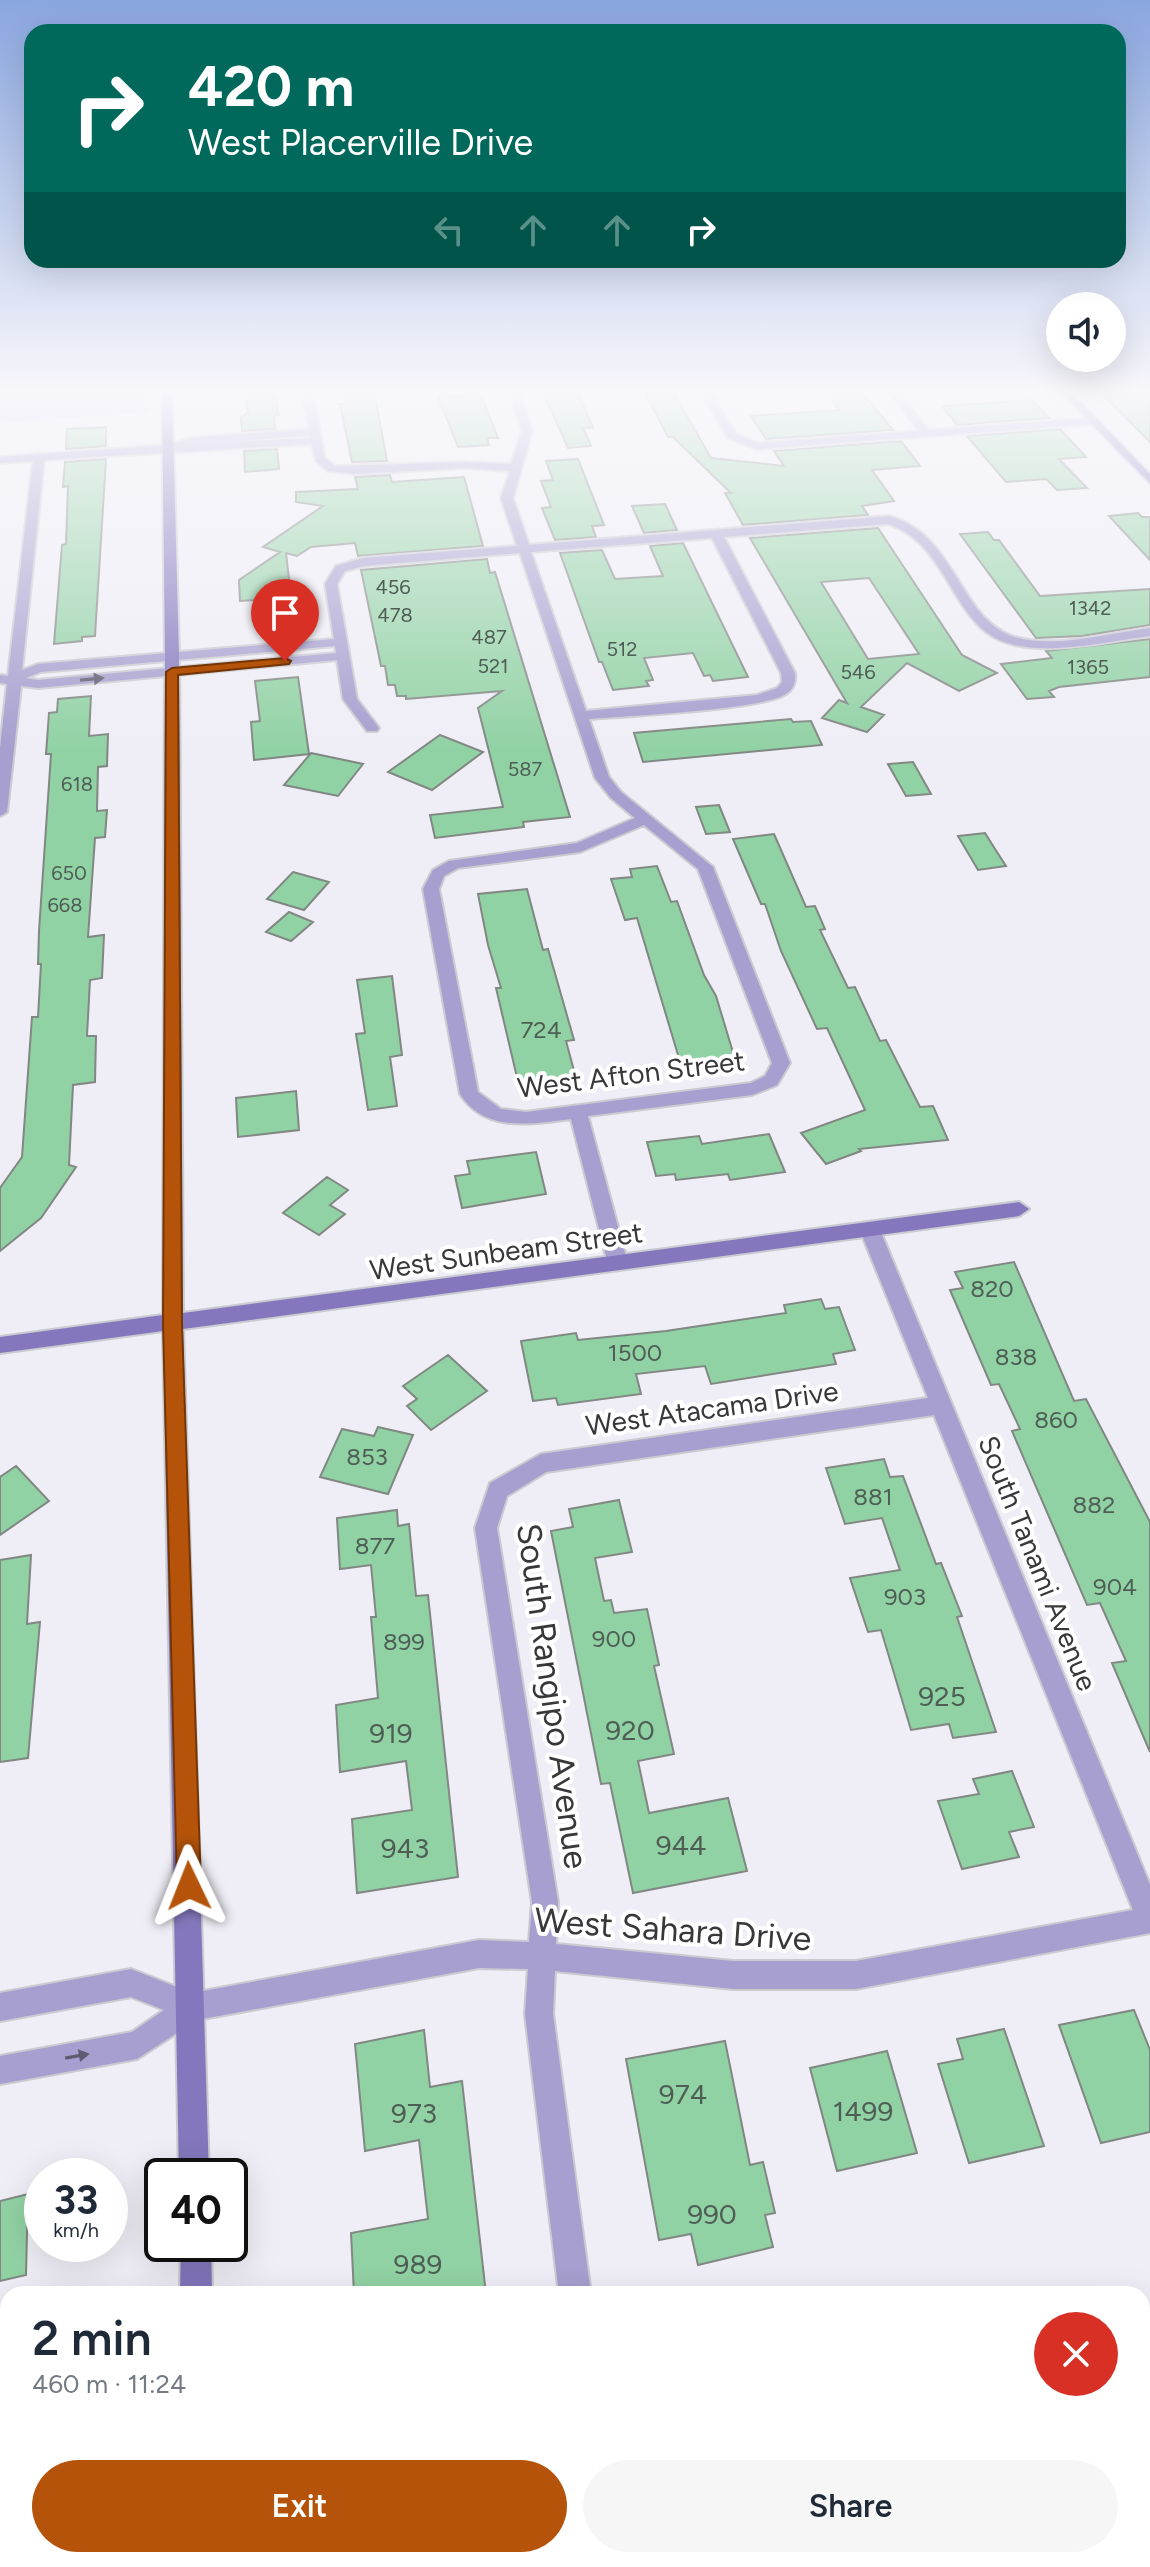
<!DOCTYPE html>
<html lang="en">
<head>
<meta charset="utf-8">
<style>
	:root { --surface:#fff; --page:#f6f6f7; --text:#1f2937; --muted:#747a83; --accent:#b45309 }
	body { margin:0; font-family:Figtree,sans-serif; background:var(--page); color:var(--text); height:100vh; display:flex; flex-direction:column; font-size:30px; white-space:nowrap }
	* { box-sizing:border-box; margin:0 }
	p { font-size:26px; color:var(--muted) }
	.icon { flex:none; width:44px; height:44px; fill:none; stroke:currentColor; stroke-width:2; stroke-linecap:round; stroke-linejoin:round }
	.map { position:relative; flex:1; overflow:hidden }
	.panel { position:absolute; left:0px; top:2286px; width:1150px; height:282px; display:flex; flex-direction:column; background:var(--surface); border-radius:24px 24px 0 0; box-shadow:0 8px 32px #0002 }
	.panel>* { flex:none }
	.guide { position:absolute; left:24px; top:24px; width:1102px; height:244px; border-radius:24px; box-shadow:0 8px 32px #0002; background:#00695c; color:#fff; overflow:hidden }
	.tools { position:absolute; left:1046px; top:292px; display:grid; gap:16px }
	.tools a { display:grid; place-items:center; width:80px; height:80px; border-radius:50%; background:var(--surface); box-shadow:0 8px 32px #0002; font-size:40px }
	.speed { position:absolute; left:24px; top:2158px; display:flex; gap:16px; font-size:40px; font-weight:700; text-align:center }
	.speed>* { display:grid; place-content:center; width:104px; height:104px; border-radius:50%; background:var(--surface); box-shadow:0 8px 32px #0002; line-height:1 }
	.speed small { font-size:20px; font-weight:400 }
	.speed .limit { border:4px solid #111; border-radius:12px; background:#fff; color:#111 }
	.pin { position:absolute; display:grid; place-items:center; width:68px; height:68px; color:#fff; margin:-82px -34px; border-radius:50% 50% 50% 0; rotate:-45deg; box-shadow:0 0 8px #0007 }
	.pin .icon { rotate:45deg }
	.me { position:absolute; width:88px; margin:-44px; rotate:358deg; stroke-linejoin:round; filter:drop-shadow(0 0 6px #0008) }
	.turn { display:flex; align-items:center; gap:28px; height:168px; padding:0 32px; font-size:36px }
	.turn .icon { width:104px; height:104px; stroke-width:2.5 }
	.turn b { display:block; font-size:56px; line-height:68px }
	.lanes { display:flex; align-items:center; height:76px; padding:0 32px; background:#0003; justify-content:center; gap:40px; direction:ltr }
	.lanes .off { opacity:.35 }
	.round { display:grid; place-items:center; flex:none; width:84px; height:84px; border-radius:42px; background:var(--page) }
	.summary { display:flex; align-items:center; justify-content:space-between; height:136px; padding:0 32px }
	h1 { font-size:48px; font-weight:600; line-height:60px }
	.button { display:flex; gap:16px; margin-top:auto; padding:16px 32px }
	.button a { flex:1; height:92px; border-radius:48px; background:var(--accent); color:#fff; font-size:32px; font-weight:600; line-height:92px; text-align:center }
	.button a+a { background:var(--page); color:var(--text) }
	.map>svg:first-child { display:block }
	.green { fill:#d8d3fd }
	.building { fill:#91d2a4; stroke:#818783; stroke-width:2; fill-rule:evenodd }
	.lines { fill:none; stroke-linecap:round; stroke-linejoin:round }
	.street-casing { stroke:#cacad1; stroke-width:4 }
	.secondary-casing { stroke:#cacad1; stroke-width:4 }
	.street { fill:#a69fcf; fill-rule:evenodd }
	.secondary { fill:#8477bd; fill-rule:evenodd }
	.oneway { fill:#5e5c6f }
	.route { fill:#b45309; stroke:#753606; stroke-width:2 }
	.labels { text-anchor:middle; stroke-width:8; stroke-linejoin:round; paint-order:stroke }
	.far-number-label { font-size:20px; fill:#4e5e55 }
	.number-label { font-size:24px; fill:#4e5e55 }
	.street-label { font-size:28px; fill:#38383b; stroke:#fff }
	.near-number-label { font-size:28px; fill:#4e5e55 }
	.near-street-label { font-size:34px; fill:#38383b; stroke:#fff }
</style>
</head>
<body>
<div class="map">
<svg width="1150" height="2567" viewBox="0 0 1150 2567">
	<rect width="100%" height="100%" fill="#efeef6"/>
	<path class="green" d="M 0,390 L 149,390 L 149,412 L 0,423 Z"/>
	<path class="building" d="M 245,390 L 274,390 L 279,415 L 274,416 L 275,429 L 242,431 L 241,418 L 248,412 Z
		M 343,390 L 374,390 L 387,461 L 352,462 L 340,404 L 347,404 Z
		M 542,390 L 577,390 L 593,428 L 583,428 L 591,446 L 568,448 Z
		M 644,390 L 672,390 L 711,458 L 784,466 L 774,451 L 901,441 L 920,466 L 872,470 L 894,501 L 862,506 L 868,515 L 743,525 L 725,493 L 731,493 L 673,437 L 668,437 Z
		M 825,390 L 860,390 L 893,430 L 766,439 L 751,416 L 839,410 Z
		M 1098,390 L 1150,390 L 1150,442 Z
		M 481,394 L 498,438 L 487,438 L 489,445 L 458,447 L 438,397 Z
		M 1032,400 L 1049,418 L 957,425 L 942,406 Z
		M 106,427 L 106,446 L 66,449 L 67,429 Z
		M 1060,429 L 1086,457 L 1059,459 L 1087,488 L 1057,490 L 1046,479 L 1006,482 L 967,436 Z
		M 277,449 L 279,469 L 245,472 L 244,451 Z
		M 106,459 L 95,636 L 82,637 L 82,641 L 54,644 L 62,545 L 66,544 L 68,486 L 63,487 L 65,462 Z
		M 578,459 L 604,525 L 592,526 L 596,537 L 555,540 L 542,508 L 551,507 L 541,481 L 553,480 L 546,461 Z
		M 390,475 L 392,482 L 464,477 L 483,546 L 358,556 L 355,543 L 311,547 L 297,556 L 286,553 L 294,623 L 258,626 L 255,600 L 240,601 L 239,580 L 280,552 L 263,547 L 323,506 L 296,502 L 296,492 L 358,489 L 355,477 Z
		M 665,504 L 677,530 L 644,533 L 632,506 Z
		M 1138,513 L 1142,517 L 1150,517 L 1150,560 L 1109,516 Z
		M 878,528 L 962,655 L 997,673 L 959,691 L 907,663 L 861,707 L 884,715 L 867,732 L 822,718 L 839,700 L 847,703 L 750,538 ZM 869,578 L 919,654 L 868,659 L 821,582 Z
		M 988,532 L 994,540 L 999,540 L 1040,596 L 1150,589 L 1150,625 L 1082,636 L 1036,638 L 960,534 Z
		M 683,543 L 748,677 L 713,681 L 710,675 L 704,676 L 693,653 L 644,658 L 653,680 L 646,681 L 649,686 L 613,690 L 602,662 L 599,662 L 560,553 L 602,550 L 615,579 L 663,576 L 650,546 Z
		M 487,559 L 490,573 L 495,572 L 570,817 L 523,822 L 524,827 L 435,838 L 430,815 L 503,807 L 478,708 L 502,691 L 406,699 L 406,696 L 397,696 L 395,685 L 388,685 L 385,666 L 381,666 L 361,570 Z
		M 1150,639 L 1150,677 L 1059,687 L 1049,691 L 1054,697 L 1027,699 L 1001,664 L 1052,658 L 1046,651 Z
		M 298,677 L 309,754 L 254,760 L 251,722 L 260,721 L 255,681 Z
		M 91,696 L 89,736 L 108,734 L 107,766 L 98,767 L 97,811 L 107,810 L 105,837 L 95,838 L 88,937 L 104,935 L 102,978 L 90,980 L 87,1036 L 96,1036 L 95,1082 L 73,1085 L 69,1165 L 76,1167 L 41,1218 L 0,1251 L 0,1188 L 22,1157 L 32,1017 L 38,1017 L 41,964 L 38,964 L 39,931 L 51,754 L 46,754 L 49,713 L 57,712 L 58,699 Z
		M 791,719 L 793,722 L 811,721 L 822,745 L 643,762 L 634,733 Z
		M 440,735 L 483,752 L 432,790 L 388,772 Z
		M 311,753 L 363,764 L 338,796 L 284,785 Z
		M 913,762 L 931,794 L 906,796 L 888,764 Z
		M 719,805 L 730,832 L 706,834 L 696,807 Z
		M 985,833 L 995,849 L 1006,866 L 978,870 L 958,836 Z
		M 774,834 L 806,907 L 815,906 L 825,929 L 820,930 L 848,988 L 855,987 L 880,1041 L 886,1040 L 920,1107 L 933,1106 L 948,1140 L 859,1149 L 861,1151 L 826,1164 L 801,1133 L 865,1110 L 827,1028 L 817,1029 L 781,951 L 765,904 L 761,904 L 733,839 Z
		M 657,866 L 671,902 L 677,901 L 704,975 L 716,996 L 735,1059 L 681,1065 L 637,918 L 625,920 L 611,879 L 632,877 L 630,869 Z
		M 293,872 L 329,882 L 304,910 L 267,899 Z
		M 527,889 L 543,950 L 548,949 L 574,1040 L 566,1041 L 576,1078 L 519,1086 L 496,988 L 501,988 L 488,945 L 478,894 Z
		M 289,912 L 313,922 L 291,941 L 266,932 Z
		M 392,976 L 402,1055 L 390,1057 L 397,1106 L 368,1110 L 356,1034 L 365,1033 L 357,980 Z
		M 296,1091 L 299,1130 L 238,1137 L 236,1098 Z
		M 769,1134 L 785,1172 L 730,1180 L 728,1174 L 676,1180 L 675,1174 L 656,1176 L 647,1142 L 699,1136 L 702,1144 Z
		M 536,1152 L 546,1194 L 462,1208 L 455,1176 L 470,1174 L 467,1161 Z
		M 327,1177 L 348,1190 L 330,1205 L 345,1214 L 319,1235 L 283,1213 Z
		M 1014,1262 L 1074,1401 L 1086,1399 L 1150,1522 L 1150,1752 L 1112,1663 L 1126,1661 L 1100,1603 L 1087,1605 L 1012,1431 L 1020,1429 L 999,1384 L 991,1385 L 950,1290 L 963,1288 L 955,1272 Z
		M 821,1299 L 825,1309 L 839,1307 L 855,1350 L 833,1354 L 836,1364 L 711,1384 L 705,1366 L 636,1374 L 641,1394 L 558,1405 L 556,1398 L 533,1401 L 521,1341 L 576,1333 L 578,1340 L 666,1331 L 786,1313 L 784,1305 Z
		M 448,1355 L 487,1391 L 431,1430 L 407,1406 L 417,1399 L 403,1386 Z
		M 378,1427 L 413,1435 L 388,1494 L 320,1477 L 342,1429 L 374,1436 Z
		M 884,1459 L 890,1477 L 903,1476 L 936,1564 L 941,1563 L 962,1616 L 957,1617 L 996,1732 L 953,1738 L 949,1724 L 911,1730 L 881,1630 L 868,1632 L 850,1578 L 900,1570 L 882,1518 L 845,1524 L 826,1468 Z
		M 16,1466 L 49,1501 L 0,1535 L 0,1477 Z
		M 619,1500 L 632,1552 L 595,1558 L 604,1601 L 611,1600 L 614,1613 L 647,1609 L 659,1665 L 654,1666 L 674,1754 L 638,1761 L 649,1813 L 728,1798 L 747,1871 L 633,1893 L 610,1783 L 601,1784 L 551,1531 L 573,1527 L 569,1509 Z
		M 397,1510 L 398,1526 L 409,1524 L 416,1596 L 428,1595 L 458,1877 L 357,1893 L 352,1819 L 412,1810 L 406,1761 L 340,1772 L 336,1705 L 378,1698 L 371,1617 L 376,1617 L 371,1565 L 340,1569 L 337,1518 Z
		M 31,1555 L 27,1624 L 40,1622 L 28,1758 L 0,1762 L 0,1560 Z
		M 1012,1771 L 1034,1827 L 1009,1832 L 1019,1857 L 962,1869 L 938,1801 L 979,1794 L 973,1779 Z
		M 1134,2010 L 1150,2050 L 1150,2132 L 1101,2143 L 1059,2025 Z
		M 1004,2029 L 1044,2146 L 969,2163 L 938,2064 L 963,2059 L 957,2039 Z
		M 424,2030 L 430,2087 L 462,2081 L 486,2294 L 354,2294 L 351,2233 L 428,2219 L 419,2140 L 365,2151 L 355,2044 Z
		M 725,2041 L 750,2165 L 763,2162 L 775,2213 L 765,2215 L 773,2247 L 698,2265 L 691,2234 L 659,2240 L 626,2059 Z
		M 887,2051 L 917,2153 L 837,2171 L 810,2068 Z
		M 28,2194 L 26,2275 L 0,2281 L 0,2201 Z"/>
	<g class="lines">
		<defs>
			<path id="street" d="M 302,390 L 312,390 L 325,458 L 335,466 L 465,462 L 511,464 L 522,431 L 508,390 L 518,390 L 532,431 L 513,498 L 529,545 L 889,516 C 958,536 958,619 1015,637 C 1056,649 1109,633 1150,628 L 1150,636 C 1105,641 1025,663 986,632 C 968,618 957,596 945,577 C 930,553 916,533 888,524 L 724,537 L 795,673 C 796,681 794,689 786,694 C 761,710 626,716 589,719 L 609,777 L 621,792 L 713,867 L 790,1063 L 777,1085 L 752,1095 L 588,1116 L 628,1264 L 625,1269 L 611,1269 L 608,1264 L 571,1119 C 531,1124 485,1133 460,1094 L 423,889 L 433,870 L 449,861 L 577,843 L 635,818 L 611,798 L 595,778 L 520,553 L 364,566 L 345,571 L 337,584 L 357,699 L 379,728 L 377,731 L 367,731 L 343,699 L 337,660 L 38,688 L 21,686 L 7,812 L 0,816 L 0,748 L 7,684 L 0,683 L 0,675 L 8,676 L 33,461 L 0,463 L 0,457 L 167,445 L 192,438 L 309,429 ZM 310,436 L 311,438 L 216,442 ZM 312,444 L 316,461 L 328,471 L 356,474 L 465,468 L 510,471 L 501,498 L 517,546 L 363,558 L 336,566 L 325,584 L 334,639 L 38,664 L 22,670 L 44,460 ZM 712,538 L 781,673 L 782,682 L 777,688 L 757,695 L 586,711 L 531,552 ZM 335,646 L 336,653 L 38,680 L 26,678 L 41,672 ZM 644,825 L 698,869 L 772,1063 L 765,1076 L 751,1083 L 526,1112 L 501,1109 L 478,1092 L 439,889 L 444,876 L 458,868 L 580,852 Z
				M 700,390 L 710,390 L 736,434 L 757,443 L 919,431 L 887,390 L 898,390 L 929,430 L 1093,418 L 1098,421 L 1093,424 L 756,449 L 728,438 Z
				M 870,1223 L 880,1230 L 1150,1885 L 1150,1933 L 856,1989 L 733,1989 L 555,1971 L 553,2014 L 591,2294 L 559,2294 L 525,2014 L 528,1969 L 479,1968 L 197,2020 L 137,2059 L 0,2084 L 0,2056 L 132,2032 L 164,2010 L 131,1997 L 0,2021 L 0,1993 L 131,1969 L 192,1993 L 479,1940 L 529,1942 L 532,1902 L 475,1528 L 490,1483 L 541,1454 L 928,1398 L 860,1230 ZM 934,1415 L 1133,1910 L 856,1961 L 733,1961 L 556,1944 L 558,1902 L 497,1528 L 507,1496 L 546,1472 Z"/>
			<path id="secondary" d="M 162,390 L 172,390 L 179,656 L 183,1313 L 1019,1202 L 1029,1209 L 1019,1216 L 183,1329 L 209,2176 L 179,2176 L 163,1331 L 0,1353 L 0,1337 L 163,1315 L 165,656 Z
				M 1058,390 L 1069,390 L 1150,474 L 1150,483 Z
				M 181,2244 L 211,2244 L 212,2294 L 180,2294 Z
				M 184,2560 L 218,2560 L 218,2567 L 184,2567 Z"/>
		</defs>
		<use href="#street" class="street-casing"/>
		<use href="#secondary" class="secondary-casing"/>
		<use href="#street" class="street"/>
		<use href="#secondary" class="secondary"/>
	</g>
	<defs><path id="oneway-solid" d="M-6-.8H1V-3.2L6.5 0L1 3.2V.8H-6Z" transform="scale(2)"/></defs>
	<g class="oneway">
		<use href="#oneway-solid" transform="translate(92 679) rotate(-5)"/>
		<use href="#oneway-solid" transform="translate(77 2056) rotate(-10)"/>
	</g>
	<linearGradient id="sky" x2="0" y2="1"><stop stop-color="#89a6df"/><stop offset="0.52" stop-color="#f8f7fb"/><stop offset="1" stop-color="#f8f7fb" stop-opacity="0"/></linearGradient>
	<rect width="1150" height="750" fill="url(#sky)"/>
	<path class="route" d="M 285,658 L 291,661 L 289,664 L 178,675 L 182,1324 L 201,1886 L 197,1894 L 189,1898 L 180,1894 L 177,1886 L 163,1324 L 166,672 L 172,668 Z"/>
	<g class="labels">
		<g class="far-number-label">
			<text x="393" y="594">456</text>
			<text x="1090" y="615">1342</text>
			<text x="395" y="622">478</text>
			<text x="489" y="644">487</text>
			<text x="622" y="656">512</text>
			<text x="493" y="673">521</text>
			<text x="1088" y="674">1365</text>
			<text x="858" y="679">546</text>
			<text x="525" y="776">587</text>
			<text x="77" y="791">618</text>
			<text x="69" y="880">650</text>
			<text x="65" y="912">668</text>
		</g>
		<g class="number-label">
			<text x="541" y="1038">724</text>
			<text x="992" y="1297">820</text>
			<text x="635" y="1361">1500</text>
			<text x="1016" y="1365">838</text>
			<text x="1056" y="1428">860</text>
			<text x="367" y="1465">853</text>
			<text x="873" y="1505">881</text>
			<text x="1094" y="1513">882</text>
			<text x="375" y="1554">877</text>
			<text x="1115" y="1595">904</text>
			<text x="905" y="1605">903</text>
			<text x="614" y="1647">900</text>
			<text x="404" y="1650">899</text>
		</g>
		<g class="street-label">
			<text transform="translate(631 1074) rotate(-7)" y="10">West Afton Street</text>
			<text transform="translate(506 1251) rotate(-8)" y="10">West Sunbeam Street</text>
			<text transform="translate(712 1408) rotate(-8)" y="10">West Atacama Drive</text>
			<text transform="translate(1038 1563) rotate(68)" y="10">South Tanami Avenue</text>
		</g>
		<g class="near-number-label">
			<text x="942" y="1706">925</text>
			<text x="630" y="1740">920</text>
			<text x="391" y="1743">919</text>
			<text x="681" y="1855">944</text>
			<text x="405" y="1858">943</text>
			<text x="683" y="2104">974</text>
			<text x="863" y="2121">1499</text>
			<text x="414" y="2123">973</text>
			<text x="712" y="2224">990</text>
			<text x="418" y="2274">989</text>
		</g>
		<g class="near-street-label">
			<text transform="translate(553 1696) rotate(82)" y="12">South Rangipo Avenue</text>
			<text transform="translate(673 1929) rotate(4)" y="12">West Sahara Drive</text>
		</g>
	</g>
</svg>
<div class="tools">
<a><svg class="icon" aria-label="sound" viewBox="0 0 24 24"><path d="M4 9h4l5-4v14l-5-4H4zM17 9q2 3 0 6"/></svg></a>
</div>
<div class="speed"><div>33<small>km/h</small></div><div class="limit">40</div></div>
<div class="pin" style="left:285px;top:661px;background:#d93025"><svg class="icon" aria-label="arrive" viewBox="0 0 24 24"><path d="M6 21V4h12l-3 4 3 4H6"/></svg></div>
<svg class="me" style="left:189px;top:1886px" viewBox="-20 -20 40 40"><path d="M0-17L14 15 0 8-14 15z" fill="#b45309" stroke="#fff" stroke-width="4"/></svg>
<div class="guide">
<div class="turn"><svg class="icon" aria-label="right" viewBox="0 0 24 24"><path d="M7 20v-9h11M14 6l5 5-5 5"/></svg><div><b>420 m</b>West Placerville Drive</div></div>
<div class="lanes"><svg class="icon off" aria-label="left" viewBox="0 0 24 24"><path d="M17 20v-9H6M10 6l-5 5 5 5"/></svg><svg class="icon off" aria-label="ahead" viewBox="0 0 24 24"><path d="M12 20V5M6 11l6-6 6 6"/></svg><svg class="icon off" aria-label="ahead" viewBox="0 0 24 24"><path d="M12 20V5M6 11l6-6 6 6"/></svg><svg class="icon" aria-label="right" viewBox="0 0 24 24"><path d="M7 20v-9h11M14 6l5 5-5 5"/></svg></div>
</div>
<section class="panel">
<div class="summary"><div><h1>2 min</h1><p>460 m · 11:24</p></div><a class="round" style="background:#d93025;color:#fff"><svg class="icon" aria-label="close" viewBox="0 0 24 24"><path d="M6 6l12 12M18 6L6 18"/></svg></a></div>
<div class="button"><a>Exit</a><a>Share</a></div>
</section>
</div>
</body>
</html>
